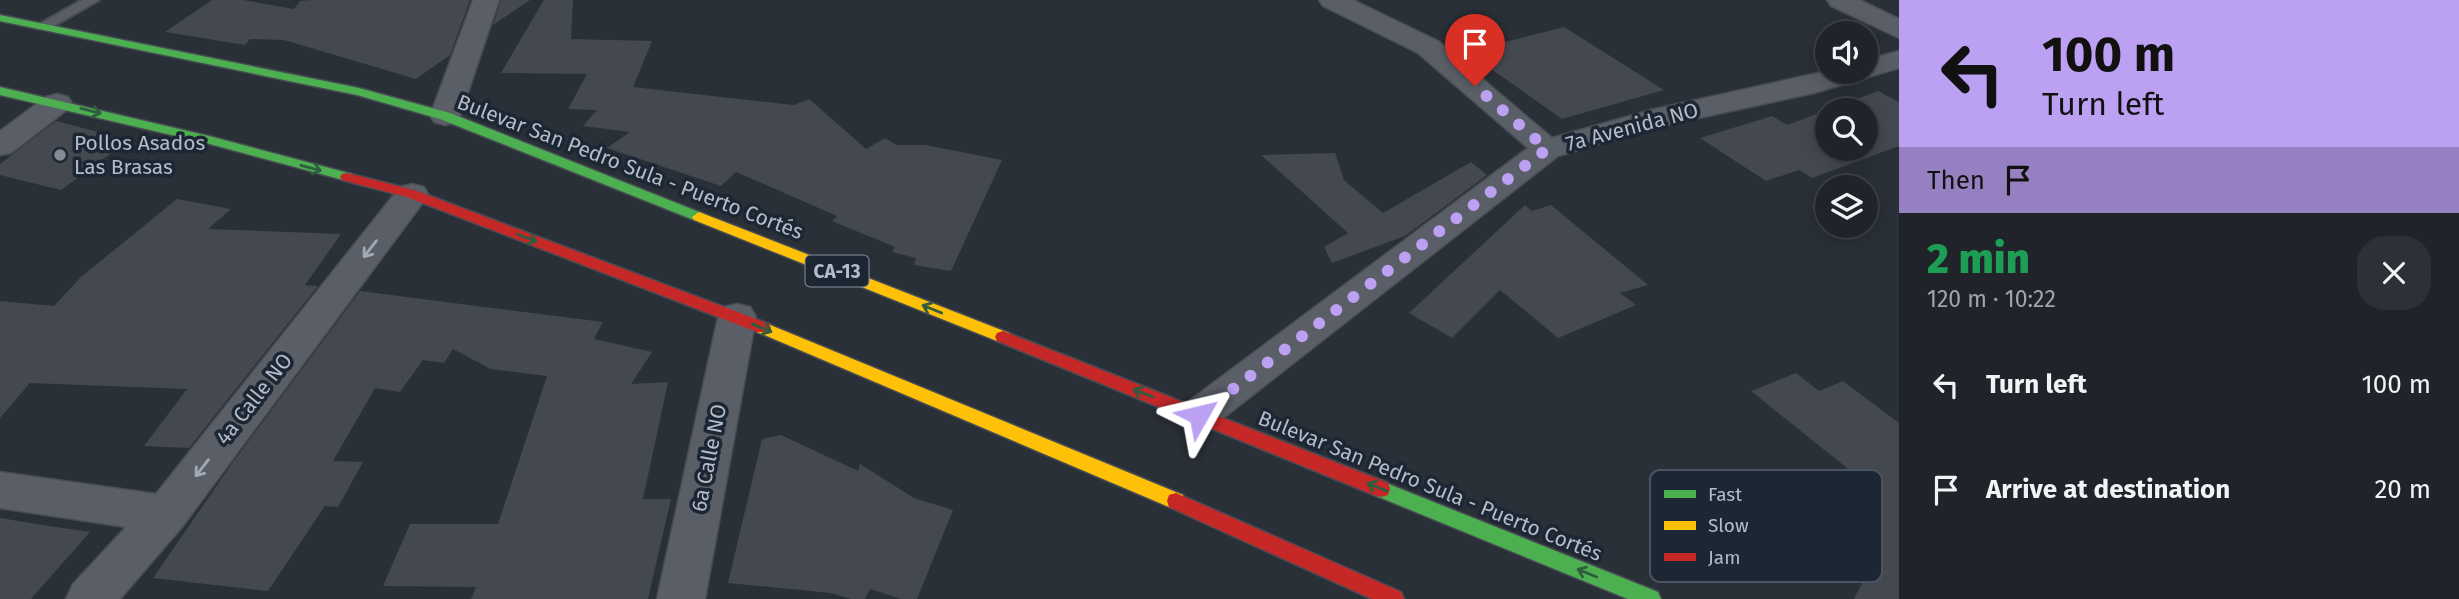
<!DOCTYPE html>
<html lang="en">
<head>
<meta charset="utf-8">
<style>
	:root { --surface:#20242a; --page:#2d3036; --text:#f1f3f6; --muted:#a2a4a8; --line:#3d4147 }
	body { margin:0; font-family:"Fira Sans",sans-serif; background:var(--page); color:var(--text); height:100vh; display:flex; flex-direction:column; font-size:26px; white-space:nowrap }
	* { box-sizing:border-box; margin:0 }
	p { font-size:23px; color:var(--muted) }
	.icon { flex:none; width:38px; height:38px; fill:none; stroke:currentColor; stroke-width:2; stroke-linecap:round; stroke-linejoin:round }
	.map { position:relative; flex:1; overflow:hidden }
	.details { display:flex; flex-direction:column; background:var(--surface); width:560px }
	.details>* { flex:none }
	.guide { background:#bca0f2; color:#111; overflow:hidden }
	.buttons { position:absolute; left:1815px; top:21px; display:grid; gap:14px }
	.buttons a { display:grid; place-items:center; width:63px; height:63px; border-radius:50%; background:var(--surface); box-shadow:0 4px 18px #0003,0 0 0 2px var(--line); font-size:35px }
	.pin { position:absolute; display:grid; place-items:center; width:60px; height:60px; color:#fff; margin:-72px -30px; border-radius:50% 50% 50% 0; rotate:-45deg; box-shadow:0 0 7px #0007 }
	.pin .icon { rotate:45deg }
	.me { position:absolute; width:77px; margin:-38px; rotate:53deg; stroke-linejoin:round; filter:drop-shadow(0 0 5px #0008) }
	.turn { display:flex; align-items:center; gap:24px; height:147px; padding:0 28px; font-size:32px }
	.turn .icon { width:91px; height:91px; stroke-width:2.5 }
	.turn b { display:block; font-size:49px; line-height:60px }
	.then { display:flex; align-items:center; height:66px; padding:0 28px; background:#0003; gap:14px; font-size:26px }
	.round { display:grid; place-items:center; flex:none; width:74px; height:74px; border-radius:28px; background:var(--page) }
	.headline { display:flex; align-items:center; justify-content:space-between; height:119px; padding:0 28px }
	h1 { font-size:42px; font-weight:800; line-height:52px; color:#1e9e55 }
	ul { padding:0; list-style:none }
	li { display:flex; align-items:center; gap:21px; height:105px; padding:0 28px }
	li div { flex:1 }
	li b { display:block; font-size:26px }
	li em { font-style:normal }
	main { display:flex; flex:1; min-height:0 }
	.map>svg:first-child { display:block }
	.building { fill:#444950; fill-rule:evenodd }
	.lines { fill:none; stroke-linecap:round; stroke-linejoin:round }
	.lane-casing { stroke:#484c53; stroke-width:4 }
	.street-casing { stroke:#484c53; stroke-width:3 }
	.fast-casing { stroke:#474c53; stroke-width:3 }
	.slow-casing { stroke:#474c53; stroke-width:3 }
	.jam-casing { stroke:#474c53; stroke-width:3 }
	.lane { fill:#5a5e66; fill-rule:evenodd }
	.street { fill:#5a5e66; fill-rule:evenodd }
	.fast { fill:#4caf50; fill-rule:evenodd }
	.slow { fill:#ffc107; fill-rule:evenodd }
	.jam { fill:#c62828; fill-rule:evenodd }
	.oneway { stroke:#305d3f }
	.oneway2 { stroke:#a2a9b5 }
	.route { stroke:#bca0f2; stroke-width:12; stroke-dasharray:0 21.6 }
	.poi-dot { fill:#848b96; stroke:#1d2633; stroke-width:2.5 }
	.labels { text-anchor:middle; stroke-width:7; stroke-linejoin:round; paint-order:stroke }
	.shield { fill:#1d2633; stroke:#878f9c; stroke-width:2 }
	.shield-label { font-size:19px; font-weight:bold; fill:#b4bcc9 }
	.street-label { font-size:21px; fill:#b4bcc9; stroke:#1d2633 }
	.poi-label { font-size:21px; fill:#b4bcc9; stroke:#1d2633; text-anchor:start }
	.key { fill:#1d2633; stroke:#4a5360; stroke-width:2 }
	.key-label { font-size:19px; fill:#b4bcc9 }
</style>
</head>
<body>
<main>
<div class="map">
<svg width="1899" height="599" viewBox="0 0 1899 599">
	<rect width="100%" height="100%" fill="#2a3038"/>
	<path class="building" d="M 212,0 L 243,0 L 294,9 L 300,1 L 312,0 L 470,0 L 450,55 L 416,79 L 284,40 L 250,39 L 245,45 L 165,32 Z
		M 501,0 L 530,0 L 493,25 Z
		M 544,0 L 573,0 L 571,39 L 652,41 L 633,87 L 794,105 L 809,99 L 866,149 L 885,138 L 897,145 L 925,145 L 1002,160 L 951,271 L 914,265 L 916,258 L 892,252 L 895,247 L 832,221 L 837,216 L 736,172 L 721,186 L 607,148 L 630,132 L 583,126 L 597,110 L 568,109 L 587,74 L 501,73 Z
		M 1564,27 L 1664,90 L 1562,119 L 1467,52 Z
		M 1878,91 L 1899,102 L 1899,146 L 1812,178 L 1799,170 L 1766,181 L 1700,138 L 1772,116 L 1787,125 ZM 1827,110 L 1866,110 L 1866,149 L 1827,149 Z
		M 56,121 L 129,140 L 61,190 L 0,175 L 0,164 Z
		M 1335,153 L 1344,180 L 1383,213 L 1471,162 L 1487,175 L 1405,236 L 1332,263 L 1324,247 L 1348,233 L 1261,155 Z
		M 177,199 L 231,209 L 208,229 L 341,234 L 305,285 L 318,286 L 189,448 L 144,446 L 187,389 L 30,383 L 0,418 L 0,301 L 54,306 L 81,277 Z
		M 1525,205 L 1532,211 L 1551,205 L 1648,285 L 1620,293 L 1636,305 L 1558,338 L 1500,290 L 1452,338 L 1409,313 Z
		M 360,291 L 603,322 L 594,339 L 652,352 L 631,384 L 668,382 L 643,499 L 671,499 L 648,599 L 471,599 L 476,587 L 383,586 L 410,524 L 498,524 L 547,376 L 491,369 L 453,349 L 444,363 L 423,360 L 400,392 L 375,388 L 333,461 L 363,462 L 338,507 L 325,506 L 268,591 L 153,578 L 233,462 Z
		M 1796,373 L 1819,391 L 1843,381 L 1899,423 L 1899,599 L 1854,599 L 1878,552 L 1825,523 L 1855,484 L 1839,472 L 1847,468 L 1751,391 Z
		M 781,435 L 858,471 L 860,464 L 914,498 L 953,510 L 917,599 L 901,599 L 870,589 L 865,599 L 851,599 L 831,593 L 728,583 L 762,439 Z
		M 0,518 L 43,525 L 90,532 L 31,599 L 0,599 Z"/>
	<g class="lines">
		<defs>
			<path id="lane" d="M 82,0 L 99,0 L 50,28 L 45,29 L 38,25 Z"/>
			<path id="street" d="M 473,0 L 499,0 L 460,116 L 456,122 L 445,125 L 434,122 L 430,116 Z
				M 1319,0 L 1353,0 L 1438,41 L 1552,138 L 1651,110 L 1827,71 L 1866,72 L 1866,60 L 1899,51 L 1899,68 L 1814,93 L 1657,127 L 1558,156 L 1213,426 L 1199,431 L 1185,426 L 1179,415 L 1185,404 L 1528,148 L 1418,53 L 1323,6 Z
				M 1827,0 L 1860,0 L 1899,19 L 1899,38 L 1831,6 Z
				M 57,94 L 68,97 L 72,103 L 68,109 L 11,153 L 0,155 L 0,131 L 46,97 Z
				M 412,184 L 424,187 L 428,194 L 424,201 L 182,527 L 120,599 L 66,599 L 73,584 L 126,527 L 0,508 L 0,472 L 156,494 L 400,187 Z
				M 737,304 L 750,307 L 756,317 L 705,599 L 657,599 L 718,317 L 724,307 Z"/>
			<path id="fast" d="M 0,15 L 359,88 L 450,113 L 704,214 L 706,217 L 704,220 L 694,220 L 440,119 L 357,95 L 0,21 Z
				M 0,87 L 209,136 L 352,174 L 354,177 L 347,181 L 206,143 L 0,95 Z
				M 1381,481 L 1658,592 L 1661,599 L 1628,599 L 1374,495 L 1372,489 L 1374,483 Z"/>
			<path id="slow" d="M 699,212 L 1009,333 L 1011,337 L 1009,341 L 997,341 L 694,220 L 692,217 Z
				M 763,322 L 1183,495 L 1185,501 L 1183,507 L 1176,509 L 1169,507 L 757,332 L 755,328 L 757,324 Z"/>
			<path id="jam" d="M 347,173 L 417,191 L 769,324 L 771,328 L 769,332 L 757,332 L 407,197 L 342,180 L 340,177 L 342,174 Z
				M 1003,331 L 1388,483 L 1390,489 L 1388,495 L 1381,497 L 1374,495 L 997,341 L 995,337 L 997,333 Z
				M 1176,493 L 1401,592 L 1404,599 L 1372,599 L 1169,507 L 1167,501 L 1169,495 Z"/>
		</defs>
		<use href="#lane" class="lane-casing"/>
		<use href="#street" class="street-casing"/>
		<use href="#fast" class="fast-casing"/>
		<use href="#slow" class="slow-casing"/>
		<use href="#jam" class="jam-casing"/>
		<use href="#lane" class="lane"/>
		<use href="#street" class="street"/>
		<use href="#fast" class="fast"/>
		<use href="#slow" class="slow"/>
		<use href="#jam" class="jam"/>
	</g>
	<defs><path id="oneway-shaft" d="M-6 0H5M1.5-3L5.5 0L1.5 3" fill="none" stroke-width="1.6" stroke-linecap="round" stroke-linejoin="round" transform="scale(1.75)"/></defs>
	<g class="oneway">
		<use href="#oneway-shaft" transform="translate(91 111) rotate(14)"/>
		<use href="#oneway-shaft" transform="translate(311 168) rotate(15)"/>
		<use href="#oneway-shaft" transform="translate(527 238) rotate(21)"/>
		<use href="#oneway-shaft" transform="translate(932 309) rotate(-158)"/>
		<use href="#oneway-shaft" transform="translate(762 328) rotate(23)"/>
		<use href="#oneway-shaft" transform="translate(1143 393) rotate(-158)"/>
		<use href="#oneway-shaft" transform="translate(1377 487) rotate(-158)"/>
		<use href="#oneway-shaft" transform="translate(1587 573) rotate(-158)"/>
	</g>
	<g class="oneway2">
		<use href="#oneway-shaft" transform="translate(370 249) rotate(128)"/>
		<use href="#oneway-shaft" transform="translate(202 468) rotate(128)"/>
	</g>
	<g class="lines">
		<path class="route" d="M 1199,415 L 1547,149 L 1475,86"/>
	</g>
	<circle class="poi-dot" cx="60" cy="155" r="7"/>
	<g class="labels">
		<rect class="shield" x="805.5" y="255.5" width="63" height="31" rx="5"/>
		<g class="shield-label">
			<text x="837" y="278">CA-13</text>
		</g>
		<g class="street-label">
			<text transform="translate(1632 127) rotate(-15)" y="7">7a Avenida NO</text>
			<text transform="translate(630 167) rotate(21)" y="7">Bulevar San Pedro Sula - Puerto Cortés</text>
			<text transform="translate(254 399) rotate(-52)" y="7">4a Calle NO</text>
			<text transform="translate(709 458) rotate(-79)" y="7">6a Calle NO</text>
			<text transform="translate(1430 486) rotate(22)" y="7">Bulevar San Pedro Sula - Puerto Cortés</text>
		</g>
		<g class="poi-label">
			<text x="74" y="150">Pollos Asados<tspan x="74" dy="24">Las Brasas</tspan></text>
		</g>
	</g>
	<rect x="1650" y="470" width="232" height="112" rx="10" class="key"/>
	<rect x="1664" y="490" width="32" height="8" fill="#4caf50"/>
	<rect x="1664" y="521" width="32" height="9" fill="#ffc107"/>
	<rect x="1664" y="553" width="32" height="8" fill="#c62828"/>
	<g class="key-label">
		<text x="1708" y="501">Fast</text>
		<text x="1708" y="532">Slow</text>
		<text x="1708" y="564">Jam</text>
	</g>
</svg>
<div class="buttons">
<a><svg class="icon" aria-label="sound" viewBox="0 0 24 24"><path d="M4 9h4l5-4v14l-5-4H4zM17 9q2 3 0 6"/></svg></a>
<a><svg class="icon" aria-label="search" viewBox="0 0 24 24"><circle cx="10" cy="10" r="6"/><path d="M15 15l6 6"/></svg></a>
<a><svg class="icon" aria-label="layers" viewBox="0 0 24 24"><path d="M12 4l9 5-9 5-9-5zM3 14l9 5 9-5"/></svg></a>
</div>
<div class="pin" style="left:1475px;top:86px;background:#d93025"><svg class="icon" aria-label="arrive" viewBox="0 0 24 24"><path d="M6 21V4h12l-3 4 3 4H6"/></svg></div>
<svg class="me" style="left:1199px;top:415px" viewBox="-20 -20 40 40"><path d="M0-17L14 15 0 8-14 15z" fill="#bca0f2" stroke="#fff" stroke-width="4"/></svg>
</div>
<section class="details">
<div class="guide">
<div class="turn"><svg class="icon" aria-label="left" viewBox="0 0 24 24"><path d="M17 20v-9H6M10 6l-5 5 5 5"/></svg><div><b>100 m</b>Turn left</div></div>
<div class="then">Then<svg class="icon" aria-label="arrive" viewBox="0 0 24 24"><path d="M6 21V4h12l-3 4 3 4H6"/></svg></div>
</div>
<div class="headline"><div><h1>2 min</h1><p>120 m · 10:22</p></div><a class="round"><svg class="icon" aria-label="close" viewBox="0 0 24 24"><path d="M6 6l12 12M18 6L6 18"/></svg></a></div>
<ul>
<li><svg class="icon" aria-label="left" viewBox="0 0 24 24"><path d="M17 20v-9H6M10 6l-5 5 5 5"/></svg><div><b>Turn left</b></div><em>100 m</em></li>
<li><svg class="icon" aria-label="arrive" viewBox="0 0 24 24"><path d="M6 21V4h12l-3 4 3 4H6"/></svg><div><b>Arrive at destination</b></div><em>20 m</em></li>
</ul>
</section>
</main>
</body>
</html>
